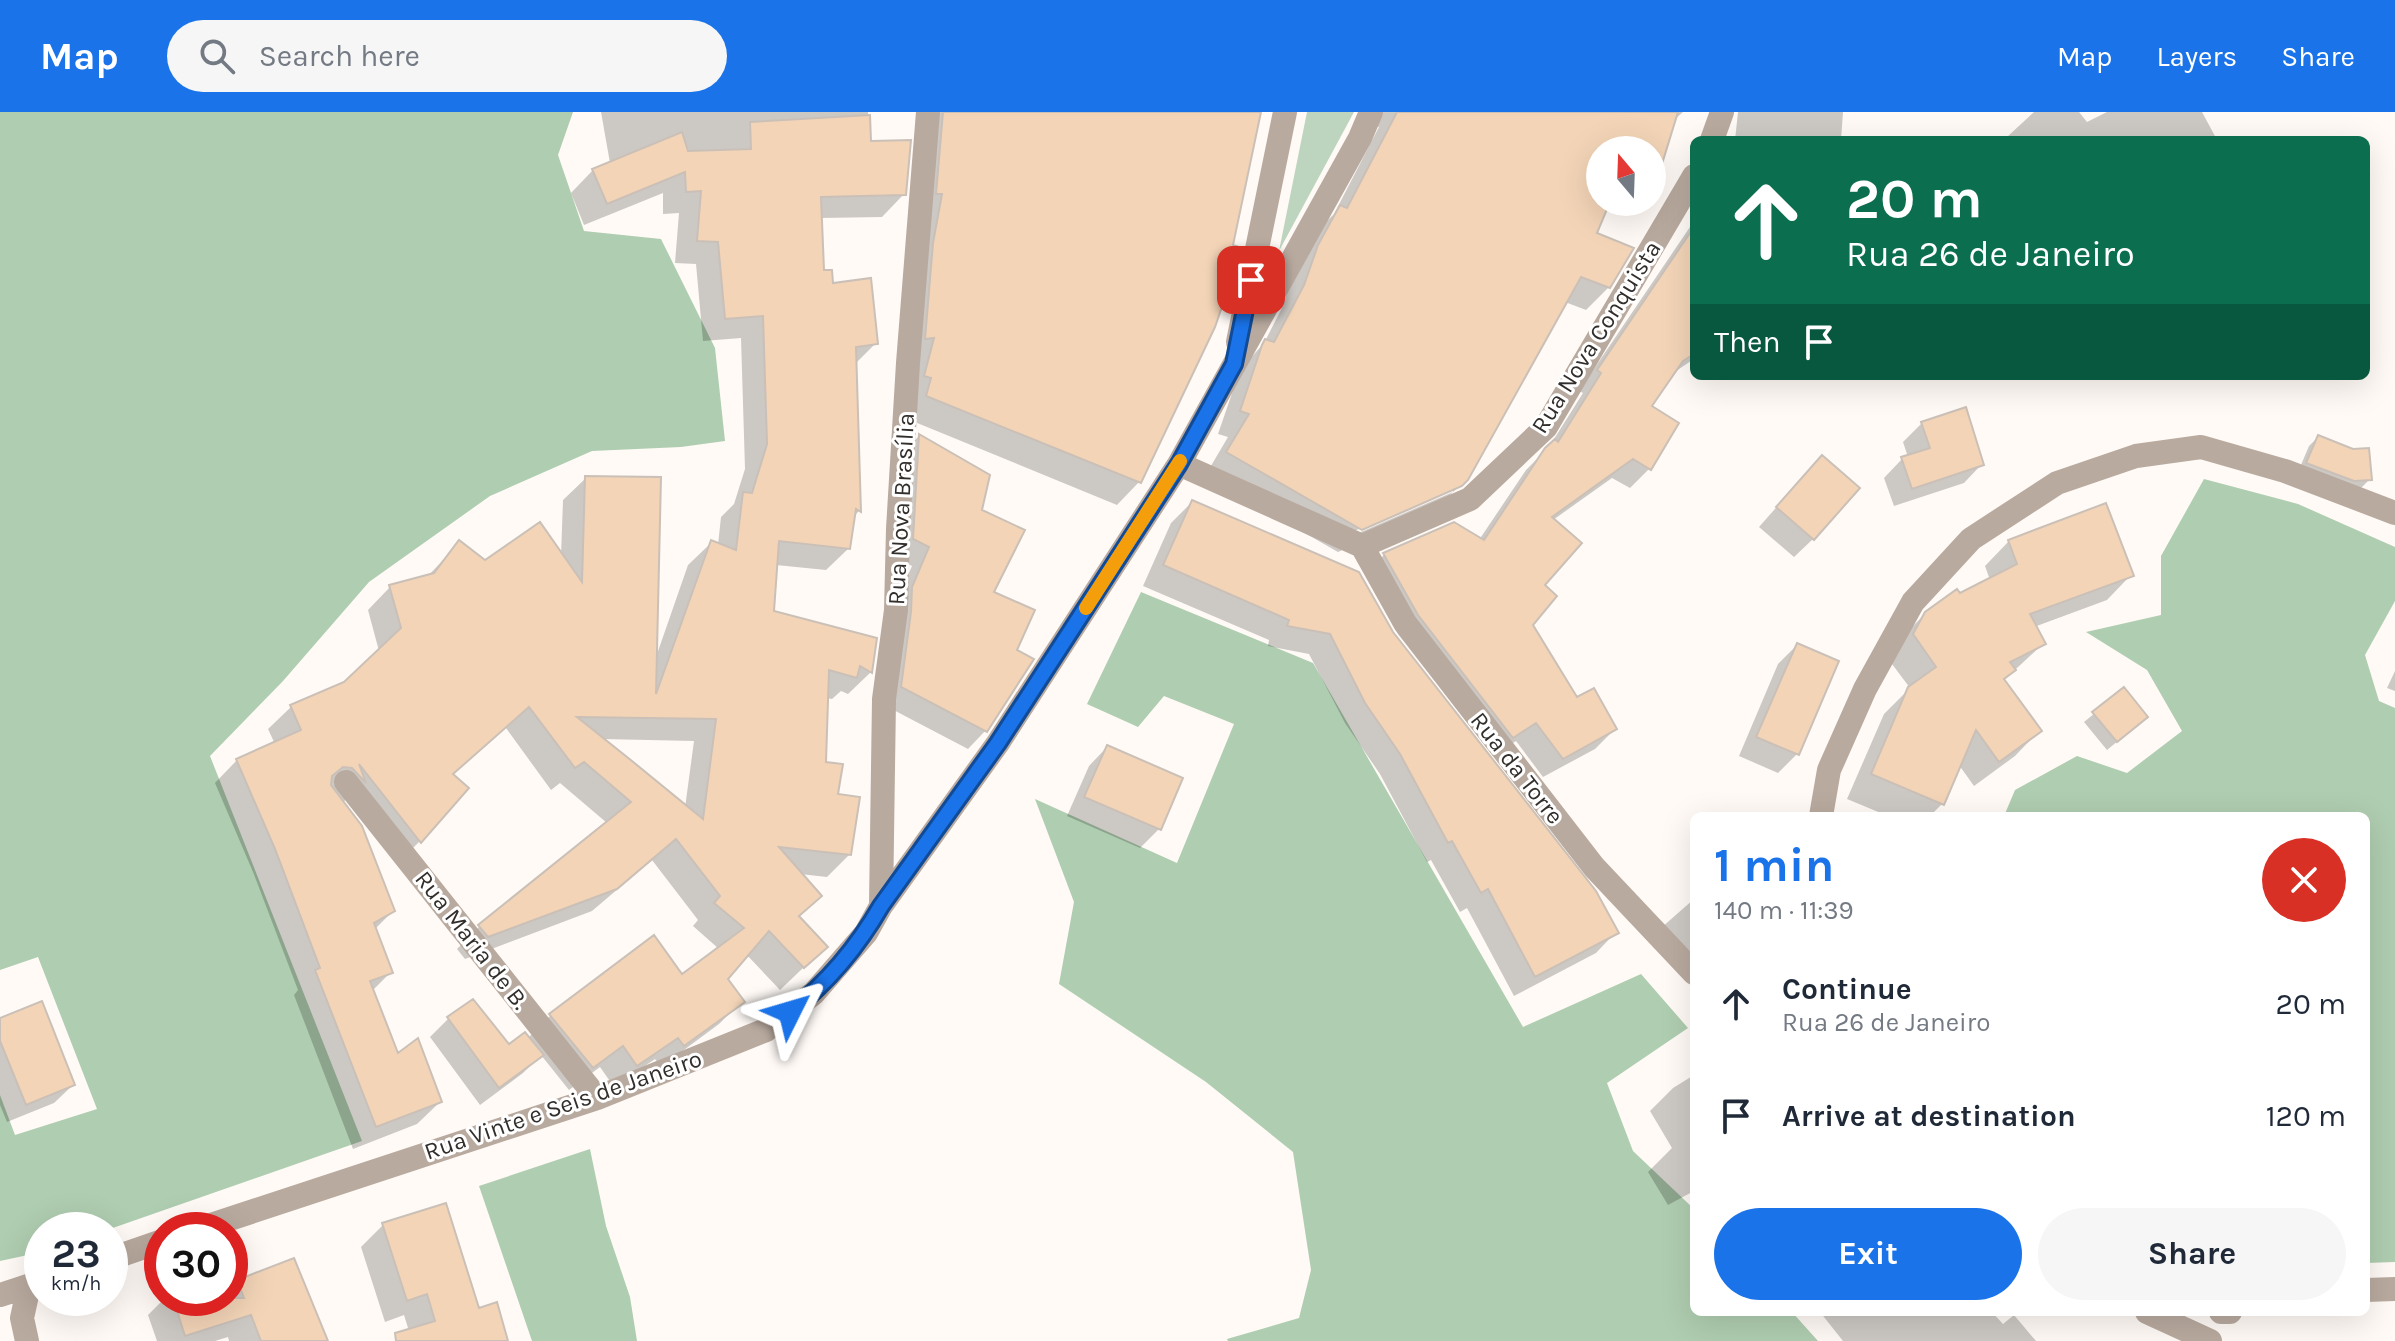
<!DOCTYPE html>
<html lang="en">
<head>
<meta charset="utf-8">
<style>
	:root { --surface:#fff; --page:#f6f6f7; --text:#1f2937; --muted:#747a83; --accent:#1a73e8 }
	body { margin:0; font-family:Karla,sans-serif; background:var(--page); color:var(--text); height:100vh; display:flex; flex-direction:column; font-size:30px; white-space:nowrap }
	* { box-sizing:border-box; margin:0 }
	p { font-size:26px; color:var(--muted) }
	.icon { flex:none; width:44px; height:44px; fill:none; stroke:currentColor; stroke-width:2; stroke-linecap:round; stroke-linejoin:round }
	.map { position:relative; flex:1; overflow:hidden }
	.panel { position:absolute; left:1690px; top:700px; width:680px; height:504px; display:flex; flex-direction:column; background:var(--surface); border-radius:12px; box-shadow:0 8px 32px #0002 }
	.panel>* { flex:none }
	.hud { position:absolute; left:1690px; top:24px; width:680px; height:244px; border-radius:12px; box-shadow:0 8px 32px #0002; background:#0b6e4f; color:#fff; overflow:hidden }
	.needle { width:52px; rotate:341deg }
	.buttons { position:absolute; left:1586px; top:24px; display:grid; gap:16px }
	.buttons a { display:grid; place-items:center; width:80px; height:80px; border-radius:50%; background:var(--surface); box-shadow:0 8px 32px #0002; font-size:40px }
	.speed { position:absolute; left:24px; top:1100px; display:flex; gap:16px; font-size:40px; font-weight:700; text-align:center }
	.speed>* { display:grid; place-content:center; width:104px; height:104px; border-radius:50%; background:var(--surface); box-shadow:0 8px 32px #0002; line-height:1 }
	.speed small { font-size:20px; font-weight:400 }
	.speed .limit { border:12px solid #d22; background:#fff; color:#111 }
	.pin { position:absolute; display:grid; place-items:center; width:68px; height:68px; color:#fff; margin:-34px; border-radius:16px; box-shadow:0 4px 12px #0006 }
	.me { position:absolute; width:88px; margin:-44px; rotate:50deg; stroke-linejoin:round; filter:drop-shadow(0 0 6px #0008) }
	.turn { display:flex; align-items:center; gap:28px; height:168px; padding:0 24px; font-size:36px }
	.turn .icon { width:104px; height:104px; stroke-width:2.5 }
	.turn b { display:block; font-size:56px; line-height:68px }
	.then { display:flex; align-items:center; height:76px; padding:0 24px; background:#0003; gap:16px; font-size:30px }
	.round { display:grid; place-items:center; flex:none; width:84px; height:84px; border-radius:42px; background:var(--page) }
	.overview { display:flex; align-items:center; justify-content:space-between; height:136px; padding:0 24px }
	h1 { font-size:48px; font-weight:700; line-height:60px; color:var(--accent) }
	.button { display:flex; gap:16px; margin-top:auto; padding:16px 24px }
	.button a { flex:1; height:92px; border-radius:48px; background:var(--accent); color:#fff; font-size:32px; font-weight:700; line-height:92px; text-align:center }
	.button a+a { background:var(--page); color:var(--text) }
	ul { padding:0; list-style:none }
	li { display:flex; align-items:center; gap:24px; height:112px; padding:0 24px }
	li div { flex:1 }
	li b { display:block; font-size:30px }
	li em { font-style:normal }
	header { display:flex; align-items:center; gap:48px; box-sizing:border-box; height:112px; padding:0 40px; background:var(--accent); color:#fff }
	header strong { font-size:38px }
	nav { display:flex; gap:44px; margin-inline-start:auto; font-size:28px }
	.search { width:560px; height:72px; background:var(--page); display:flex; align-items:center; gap:20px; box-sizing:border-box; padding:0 28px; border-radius:44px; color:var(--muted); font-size:30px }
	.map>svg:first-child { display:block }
	.green { fill:#bdd5be }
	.forest { fill:#afcdb0 }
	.shadow { fill:#0003; fill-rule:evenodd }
	.building { fill:#f3d4b7; stroke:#cac0b7; stroke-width:2; fill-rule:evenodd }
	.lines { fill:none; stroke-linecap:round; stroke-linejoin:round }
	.minor { stroke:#b9aa9f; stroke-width:24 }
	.route-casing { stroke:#114b97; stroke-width:20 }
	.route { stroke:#1a73e8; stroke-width:14 }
	.slow { stroke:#f59e0b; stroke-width:14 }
	.labels { text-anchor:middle; stroke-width:6; stroke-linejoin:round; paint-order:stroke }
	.street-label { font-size:24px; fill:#322e2b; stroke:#fff }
</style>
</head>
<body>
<header>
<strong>Map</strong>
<div class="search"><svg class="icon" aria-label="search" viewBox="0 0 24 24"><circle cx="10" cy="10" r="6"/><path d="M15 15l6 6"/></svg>Search here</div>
<nav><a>Map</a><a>Layers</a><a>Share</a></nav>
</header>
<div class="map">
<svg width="2395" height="1229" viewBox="0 0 2395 1229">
	<rect width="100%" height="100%" fill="#fffaf6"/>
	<path class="green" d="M 1307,0 L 1354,0 L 1279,139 Z"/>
	<path class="forest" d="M 0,0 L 573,0 L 558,43 L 584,119 L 661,127 L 715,236 L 725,329 L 681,335 L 592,339 L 490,384 L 369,470 L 283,569 L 210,644 L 362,1029 L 107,1118 L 42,1118 L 42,1140 L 0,1149 L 0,983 L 15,1023 L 97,997 L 38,845 L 0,858 Z
		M 2204,367 L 2298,392 L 2395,435 L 2395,489 L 2365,543 L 2379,589 L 2395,596 L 2395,1150 L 2366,1151 L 2366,704 L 2004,704 L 2015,678 L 2077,644 L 2127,661 L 2182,619 L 2147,558 L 2086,520 L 2161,503 L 2161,444 Z
		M 1141,480 L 1313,551 L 1523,915 L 1641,862 L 1688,916 L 1607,971 L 1633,1039 L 1694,1097 L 1694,1200 L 1792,1200 L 1818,1229 L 1228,1229 L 1227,1227 L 1299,1206 L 1311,1158 L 1293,1040 L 1206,970 L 1059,872 L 1074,790 L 1035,687 L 1177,751 L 1234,612 L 1164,584 L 1138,615 L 1087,592 Z
		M 590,1037 L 606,1114 L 630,1185 L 637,1229 L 532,1229 L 479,1074 Z"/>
	<path class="shadow" d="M 601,0 L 868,0 L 869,31 L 904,82 L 882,105 L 820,106 L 822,161 L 876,231 L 854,253 L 859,399 L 852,406 L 849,436 L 826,458 L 776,453 L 772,500 L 871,560 L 848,582 L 841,579 L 832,587 L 826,586 L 824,651 L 836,683 L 850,742 L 827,765 L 800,762 L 797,806 L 825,835 L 780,878 L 746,842 L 725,867 L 742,889 L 719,912 L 661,955 L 655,947 L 614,975 L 600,955 L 569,978 L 541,943 L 523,961 L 480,993 L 430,925 L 448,907 L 509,935 L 528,926 L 551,903 L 682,864 L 719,837 L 693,814 L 698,808 L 652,748 L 592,799 L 465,847 L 457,837 L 480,814 L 607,711 L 560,671 L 551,678 L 506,616 L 451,664 L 420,729 L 397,752 L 346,687 L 342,692 L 393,799 L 375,817 L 391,860 L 372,879 L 397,944 L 440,990 L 417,1012 L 353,1037 L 294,883 L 298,878 L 253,760 L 215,671 L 237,648 L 275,632 L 268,617 L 291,595 L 345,571 L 379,539 L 368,498 L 390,475 L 428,464 L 459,431 L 485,450 L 561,444 L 563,388 L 586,366 L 656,545 L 688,453 L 711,431 L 718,433 L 721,405 L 734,392 L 745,357 L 741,226 L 703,229 L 696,152 L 675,151 L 679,101 L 663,102 L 663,81 L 584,113 L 571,81 L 593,58 L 610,51 ZM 602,627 L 694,629 L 685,696 Z
		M 926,0 L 1259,0 L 1139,370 L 1117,393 L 905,306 Z
		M 1374,0 L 1683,0 L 1673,9 L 1659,54 L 1652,61 L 1652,38 L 1600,38 L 1600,90 L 1608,90 L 1594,122 L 1609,175 L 1586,198 L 1565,190 L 1467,367 L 1453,380 L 1453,376 L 1352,420 L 1354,423 L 1453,380 L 1436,397 L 1338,440 L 1205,364 L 1228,325 L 1218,322 L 1240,258 L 1264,231 L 1281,198 L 1295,159 L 1317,119 L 1334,102 L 1379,15 L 1370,13 Z
		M 1738,0 L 1843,0 L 1841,28 L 1735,28 Z
		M 2034,0 L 2079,0 L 2087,10 L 2107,0 L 2202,0 L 2216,26 L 2214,28 L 2009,28 L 2007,25 Z
		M 1694,109 L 1694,247 L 1673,261 L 1650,295 L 1649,357 L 1630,376 L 1612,366 L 1553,408 L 1542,473 L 1530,513 L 1576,588 L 1615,617 L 1595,637 L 1543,665 L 1516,629 L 1493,644 L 1398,522 L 1365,462 L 1384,443 L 1479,428 L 1526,358 L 1549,335 L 1583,281 L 1579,279 Z
		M 1922,311 L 1982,352 L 1964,371 L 1894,394 L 1884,366 L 1902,347 L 1908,345 L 1903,330 Z
		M 919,324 L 980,399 L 991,481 L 1015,539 L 986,618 L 968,637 L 884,593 L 894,494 L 912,454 L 896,445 L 901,342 Z
		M 2318,325 L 2370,367 L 2361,376 L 2298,360 L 2309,334 Z
		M 1804,364 L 1813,427 L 1794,445 L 1759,415 Z
		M 1192,390 L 1391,521 L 1616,820 L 1596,841 L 1514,884 L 1467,796 L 1460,800 L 1431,748 L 1427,750 L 1380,662 L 1345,611 L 1309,542 L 1268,534 L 1269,528 L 1143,474 L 1171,411 Z
		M 2009,429 L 2131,463 L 2107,488 L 2034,515 L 2043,532 L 2003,569 L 2039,619 L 2015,644 L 1974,674 L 1959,653 L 1942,692 L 1930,704 L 1888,704 L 1847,687 L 1884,602 L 1910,576 L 1889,548 L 1900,527 L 1926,501 L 1990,468 L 1985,454 Z
		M 1797,533 L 1797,642 L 1778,661 L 1739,644 L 1778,552 Z
		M 2395,559 L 2395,579 L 2387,576 Z
		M 2123,578 L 2136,614 L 2107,638 L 2084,610 Z
		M 1107,635 L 1159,717 L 1140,736 L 1067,704 L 1089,654 Z
		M 1694,787 L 1694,859 L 1661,816 Z
		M 0,908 L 73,973 L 54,991 L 7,1010 L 0,993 Z
		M 1694,963 L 1694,1079 L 1668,1093 L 1648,1060 L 1672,1036 L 1650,999 L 1673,976 Z
		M 383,1113 L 478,1198 L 506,1229 L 412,1229 L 404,1203 L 385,1210 L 361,1135 Z
		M 293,1148 L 326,1229 L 229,1229 L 228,1225 L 215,1229 L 157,1229 L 148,1203 L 165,1186 L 230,1186 L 230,1170 L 231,1173 Z
		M 1820,1200 L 1992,1200 L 2003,1212 L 2014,1203 L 2036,1229 L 1843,1229 Z"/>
	<path class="building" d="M 943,0 L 1261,0 L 1233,133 L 1242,136 L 1241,139 L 1215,215 L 1141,371 L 926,284 L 931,266 L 924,264 L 934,226 L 925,227 L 933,131 L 942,82 L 936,82 Z
		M 1397,0 L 1678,0 L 1662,52 L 1652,52 L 1652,38 L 1600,38 L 1600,90 L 1610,90 L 1597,121 L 1634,136 L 1610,176 L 1581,165 L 1468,368 L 1462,374 L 1362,418 L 1226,340 L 1249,302 L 1240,299 L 1262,233 L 1265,227 L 1274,230 L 1304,173 L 1318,133 L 1340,93 L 1347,96 Z
		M 870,3 L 871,29 L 911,28 L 906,83 L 821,85 L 824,158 L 832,158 L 833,171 L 871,166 L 878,232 L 856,235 L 861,400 L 856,397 L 850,437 L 779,429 L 774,499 L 877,526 L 872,561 L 860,554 L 857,566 L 829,558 L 826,650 L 843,652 L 838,682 L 860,685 L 851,743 L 779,735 L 822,784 L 799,804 L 828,835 L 804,856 L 769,819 L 728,867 L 745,890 L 684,934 L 678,926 L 637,954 L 623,934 L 593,956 L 549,902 L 654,823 L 682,862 L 744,816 L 714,791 L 720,784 L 676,727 L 617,777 L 488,825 L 478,813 L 631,690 L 584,650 L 575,656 L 529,595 L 453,662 L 469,676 L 421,731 L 359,652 L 366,671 L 352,656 L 343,655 L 332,664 L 331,673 L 362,714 L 395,799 L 374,811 L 393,861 L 370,869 L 398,941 L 418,926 L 442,990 L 376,1015 L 315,858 L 320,856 L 275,737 L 236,647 L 301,618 L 290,593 L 344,570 L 401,516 L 389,473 L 434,461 L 459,428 L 485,448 L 540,410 L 582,470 L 585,364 L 661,365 L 656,582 L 711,428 L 736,438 L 743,380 L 752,381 L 767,332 L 763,204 L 725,207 L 718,130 L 697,129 L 701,79 L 686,80 L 685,60 L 607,92 L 592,57 L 682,20 L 688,39 L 751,37 L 750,10 ZM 577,605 L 716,607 L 703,707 L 632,649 Z
		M 1694,115 L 1694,242 L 1683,249 L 1652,294 L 1679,311 L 1651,358 L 1633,347 L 1552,405 L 1582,431 L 1545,473 L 1557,484 L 1533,513 L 1577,585 L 1594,576 L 1617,617 L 1563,647 L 1536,611 L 1513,626 L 1418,503 L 1383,441 L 1454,410 L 1484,428 L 1545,336 L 1555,327 L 1558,330 L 1601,261 L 1597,258 Z
		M 1966,295 L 1984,353 L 1912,377 L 1901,345 L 1930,336 L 1921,310 Z
		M 919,322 L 990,363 L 982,398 L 1025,418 L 994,480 L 1035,498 L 1017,538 L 1034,547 L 987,620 L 901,575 L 911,500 L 912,475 L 929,435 L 913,427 Z
		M 2318,323 L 2353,337 L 2369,336 L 2372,368 L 2354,369 L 2306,351 Z
		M 1822,343 L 1860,376 L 1814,428 L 1776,395 Z
		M 1192,388 L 1359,460 L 1393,520 L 1596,779 L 1619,821 L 1535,865 L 1488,777 L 1481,781 L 1452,729 L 1448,731 L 1400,642 L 1365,591 L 1330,522 L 1287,514 L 1289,508 L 1163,453 Z
		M 2106,391 L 2134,464 L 2030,502 L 2046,532 L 2010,550 L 2016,558 L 2004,567 L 2042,619 L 1999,650 L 1976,618 L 1944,693 L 1871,662 L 1908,575 L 1936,555 L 1913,522 L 1925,500 L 1957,477 L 1960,481 L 2017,452 L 2008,428 Z
		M 1797,531 L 1839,549 L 1799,643 L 1756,625 Z
		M 2124,575 L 2148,605 L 2117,630 L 2092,600 Z
		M 1107,633 L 1183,666 L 1161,718 L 1084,685 Z
		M 473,887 L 509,932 L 525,920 L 544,943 L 499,976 L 447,905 Z
		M 42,889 L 75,973 L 26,993 L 0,929 L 0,906 Z
		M 446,1091 L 479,1196 L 497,1190 L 508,1229 L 396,1229 L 395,1221 L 435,1209 L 427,1182 L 407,1189 L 382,1111 Z
		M 294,1146 L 328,1229 L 261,1229 L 251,1203 L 185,1224 L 173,1186 L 244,1186 L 237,1168 Z"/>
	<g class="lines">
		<path class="minor" d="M 1712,28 L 1722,0
			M 1238,230 L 1285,0
			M 1179,352 L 1362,434 L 1470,387 L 1546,315 L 1694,64
			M 1362,434 L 1405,511 L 1594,755 L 1694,861
			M 346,670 L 597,986
			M 1821,704 L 1829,658 L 1865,577 L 1913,490 L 1971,427 L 2057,371 L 2136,344 L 2201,335 L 2285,359 L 2395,401
			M 881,794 L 884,587 L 896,498 L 898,417 L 908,251 L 928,0
			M 196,1118 L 597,986 L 766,918 L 814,881 L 866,821 L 881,794 L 998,631 L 1179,352 L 1360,26 L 1371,0
			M 110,1147 L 162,1129
			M 2366,1178 L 2395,1177
			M 0,1183 L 40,1170
			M 2147,1200 L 2210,1229
			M 2221,1200 L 2230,1200
			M 27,1229 L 22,1206 L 29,1174"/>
	</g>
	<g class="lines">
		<defs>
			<path id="route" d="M 790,900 C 827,871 858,834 881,794 L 998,631 L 1179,352 L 1234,252 L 1251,168"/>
		</defs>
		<use href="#route" class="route-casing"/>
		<use href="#route" class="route"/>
		<path class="slow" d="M 1086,496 L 1180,349"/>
	</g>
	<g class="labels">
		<g class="street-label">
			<text transform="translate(1596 225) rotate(-58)" y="8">Rua Nova Conquista</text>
			<text transform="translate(901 397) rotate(-87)" y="8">Rua Nova Brasília</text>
			<text transform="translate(1517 656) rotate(52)" y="8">Rua da Torre</text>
			<text transform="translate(472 828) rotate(52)" y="8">Rua Maria de B.</text>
			<text transform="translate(563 993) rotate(-19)" y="8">Rua Vinte e Seis de Janeiro</text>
		</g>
	</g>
</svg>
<div class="buttons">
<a><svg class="needle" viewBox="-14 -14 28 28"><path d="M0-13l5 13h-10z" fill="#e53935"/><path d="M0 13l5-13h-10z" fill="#747a83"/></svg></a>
</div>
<div class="speed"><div>23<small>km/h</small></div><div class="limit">30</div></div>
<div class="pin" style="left:1251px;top:168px;background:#d93025"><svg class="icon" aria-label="arrive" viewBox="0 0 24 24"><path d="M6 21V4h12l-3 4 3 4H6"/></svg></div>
<svg class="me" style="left:790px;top:900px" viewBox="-20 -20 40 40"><path d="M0-17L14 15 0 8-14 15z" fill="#1a73e8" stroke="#fff" stroke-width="4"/></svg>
<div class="hud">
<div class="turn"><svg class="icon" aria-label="ahead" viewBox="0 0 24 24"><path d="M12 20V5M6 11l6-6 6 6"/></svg><div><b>20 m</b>Rua 26 de Janeiro</div></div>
<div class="then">Then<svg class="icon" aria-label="arrive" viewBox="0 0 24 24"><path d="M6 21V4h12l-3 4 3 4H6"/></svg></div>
</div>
<section class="panel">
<div class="overview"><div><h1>1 min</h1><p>140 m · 11:39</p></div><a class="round" style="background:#d93025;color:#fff"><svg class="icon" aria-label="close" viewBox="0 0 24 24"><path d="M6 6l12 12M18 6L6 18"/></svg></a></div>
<ul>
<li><svg class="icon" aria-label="ahead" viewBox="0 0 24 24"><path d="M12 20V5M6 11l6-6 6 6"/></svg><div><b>Continue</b><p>Rua 26 de Janeiro</p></div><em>20 m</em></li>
<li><svg class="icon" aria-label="arrive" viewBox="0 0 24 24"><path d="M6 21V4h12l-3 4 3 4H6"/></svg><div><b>Arrive at destination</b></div><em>120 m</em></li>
</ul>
<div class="button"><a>Exit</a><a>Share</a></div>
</section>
</div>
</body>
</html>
